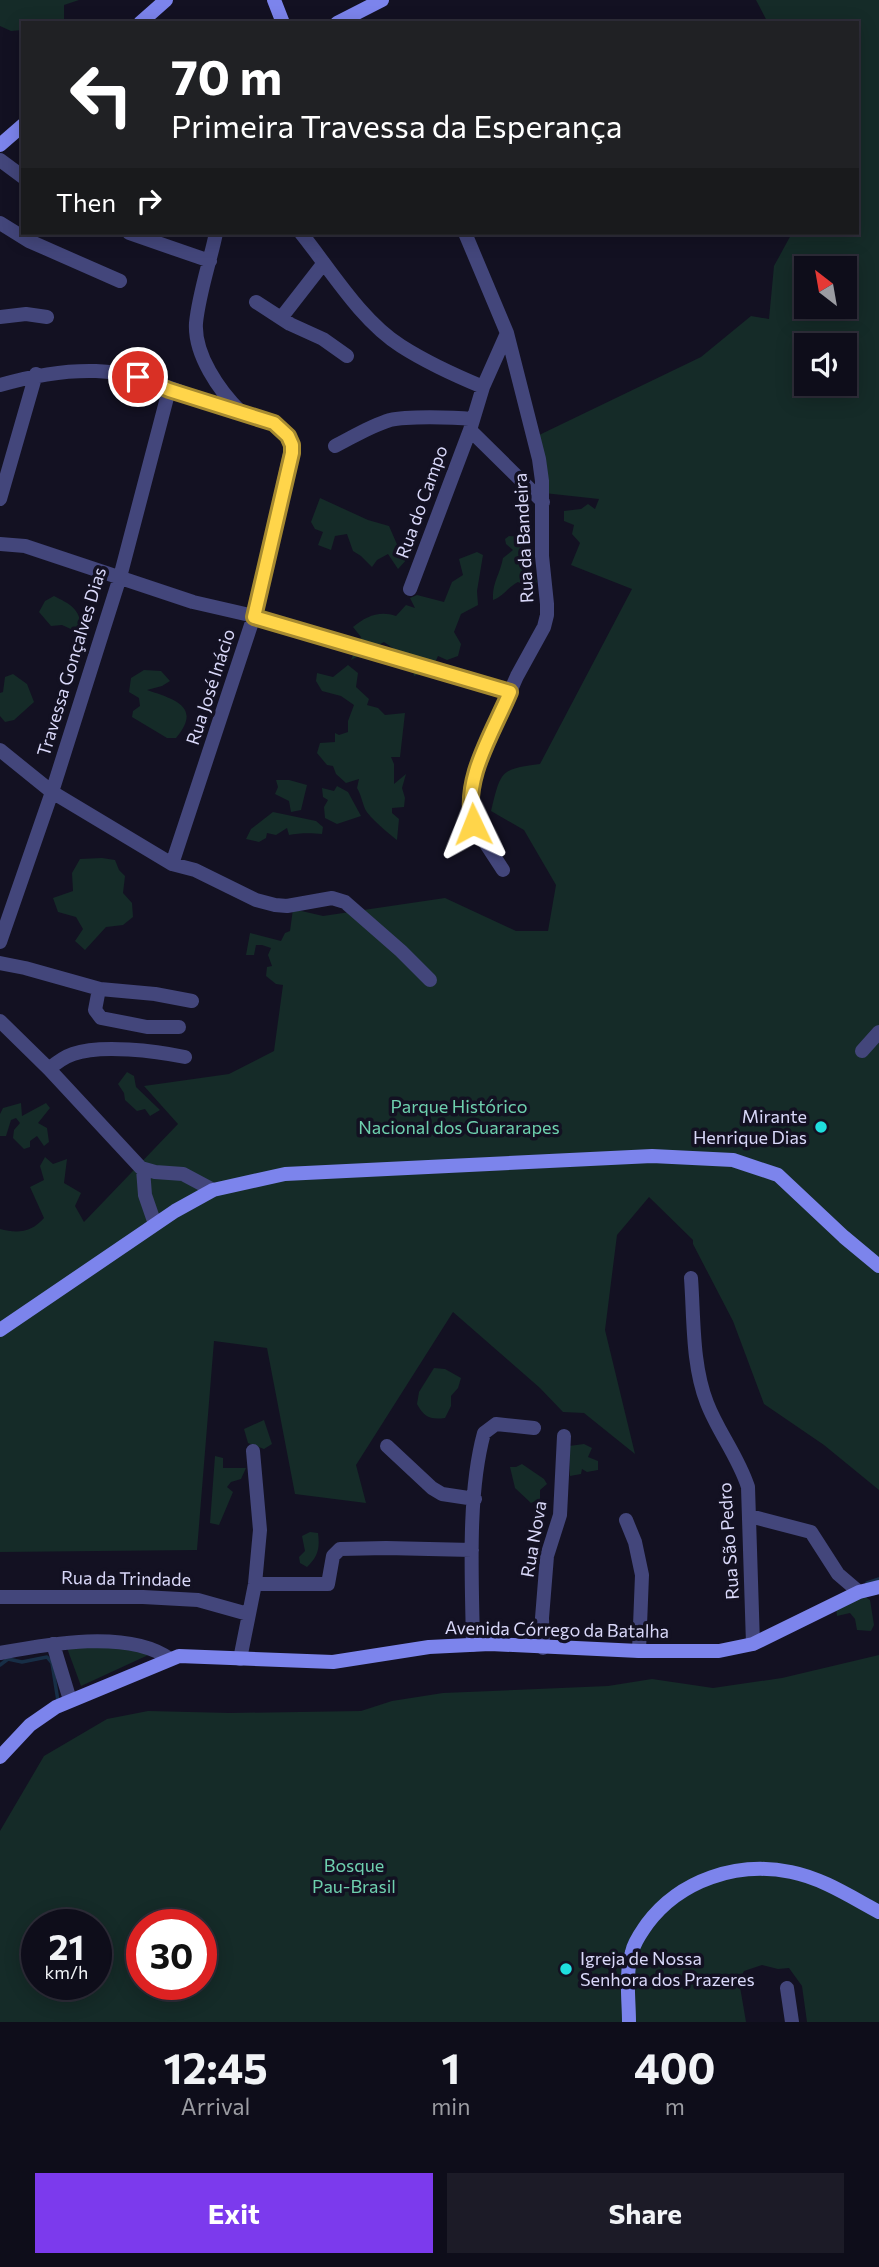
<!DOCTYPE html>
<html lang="en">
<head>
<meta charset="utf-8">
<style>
	:root { --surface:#0e0d1a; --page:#1c1b27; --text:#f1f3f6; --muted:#9b9ca2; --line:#2e2d39; --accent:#7c3aed }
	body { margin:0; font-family:Commissioner,sans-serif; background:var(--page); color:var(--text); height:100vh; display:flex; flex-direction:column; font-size:26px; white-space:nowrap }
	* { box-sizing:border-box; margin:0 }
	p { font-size:23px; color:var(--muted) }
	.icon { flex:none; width:38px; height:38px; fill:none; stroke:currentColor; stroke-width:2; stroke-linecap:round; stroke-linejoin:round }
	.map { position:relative; height:2022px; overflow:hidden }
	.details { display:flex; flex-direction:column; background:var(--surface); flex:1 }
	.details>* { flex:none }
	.banner { position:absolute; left:21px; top:21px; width:838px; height:214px; border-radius:0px; box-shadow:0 4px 18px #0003,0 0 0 2px var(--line); background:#202124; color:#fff; overflow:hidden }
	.needle { width:46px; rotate:329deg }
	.fabs { position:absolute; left:794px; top:256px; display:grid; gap:14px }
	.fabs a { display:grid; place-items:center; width:63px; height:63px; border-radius:0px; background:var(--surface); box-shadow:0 4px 18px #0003,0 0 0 2px var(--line); font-size:35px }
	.speed { position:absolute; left:21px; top:1909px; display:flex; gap:14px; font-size:35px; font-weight:700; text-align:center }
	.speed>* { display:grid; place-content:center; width:91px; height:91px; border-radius:50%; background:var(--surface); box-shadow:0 4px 18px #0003,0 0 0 2px var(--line); line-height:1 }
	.speed small { font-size:18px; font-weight:400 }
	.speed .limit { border:10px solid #d22; background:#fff; color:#111 }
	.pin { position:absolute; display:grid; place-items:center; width:60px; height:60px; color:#fff; margin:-30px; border:4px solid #fff; border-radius:50%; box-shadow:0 2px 7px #0007 }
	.me { position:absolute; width:77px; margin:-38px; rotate:358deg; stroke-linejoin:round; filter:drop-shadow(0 0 5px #0008) }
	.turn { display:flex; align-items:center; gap:24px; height:147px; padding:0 35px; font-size:32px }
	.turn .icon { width:91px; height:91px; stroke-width:2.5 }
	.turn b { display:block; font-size:49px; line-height:60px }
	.then { display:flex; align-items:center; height:66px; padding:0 35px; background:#0003; gap:14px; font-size:26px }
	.eta { display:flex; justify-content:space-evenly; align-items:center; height:119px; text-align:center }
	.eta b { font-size:42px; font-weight:700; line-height:49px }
	.button { display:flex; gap:14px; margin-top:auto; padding:14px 35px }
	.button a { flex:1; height:80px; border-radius:0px; background:var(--accent); color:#fff; font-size:28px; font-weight:700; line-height:80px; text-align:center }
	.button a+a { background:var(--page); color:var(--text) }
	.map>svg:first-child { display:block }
	.green { fill:#152b28; fill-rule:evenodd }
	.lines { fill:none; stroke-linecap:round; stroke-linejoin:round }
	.stream { stroke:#172e46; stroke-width:3.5 }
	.street { stroke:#43467b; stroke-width:14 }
	.secondary { stroke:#7c84ec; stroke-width:14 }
	.route-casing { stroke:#a68a30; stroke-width:18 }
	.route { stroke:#ffd54a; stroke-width:12 }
	.poi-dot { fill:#1fdede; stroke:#131122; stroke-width:2.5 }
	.labels { text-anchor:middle; stroke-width:7; stroke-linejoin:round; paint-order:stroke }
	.street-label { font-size:18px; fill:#d9d8f9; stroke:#131122 }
	.park-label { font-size:18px; fill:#6ed0ae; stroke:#131122 }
	.poi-label { font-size:18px; fill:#d9d8f9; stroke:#131122; text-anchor:end }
</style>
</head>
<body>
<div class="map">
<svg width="879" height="2022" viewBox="0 0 879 2022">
	<rect width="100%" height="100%" fill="#131122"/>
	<path class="green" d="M 0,0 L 79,0 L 64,5 L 64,23 L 23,23 L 23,30 L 11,31 L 0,26 Z
		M 756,0 L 879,0 L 879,1490 L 824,1445 L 764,1404 L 733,1321 L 693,1244 L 693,1240 L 649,1197 L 617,1235 L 605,1330 L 635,1454 L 584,1413 L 563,1412 L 540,1388 L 453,1312 L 356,1465 L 366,1503 L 295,1494 L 267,1348 L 214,1341 L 197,1550 L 0,1552 L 0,1229 C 18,1234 32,1232 44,1218 L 30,1187 L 44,1180 L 40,1166 L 45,1157 L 53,1164 L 67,1159 L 64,1183 L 81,1193 L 75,1206 L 84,1222 L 178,1124 L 144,1086 L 229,1074 L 274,1051 L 283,985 L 276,984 L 266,976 L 267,967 L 272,966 L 268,955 L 271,948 L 262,945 L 256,945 L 254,955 L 246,955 L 250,933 L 281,941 L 285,933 L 290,931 L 293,909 L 323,916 L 445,898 L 516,931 L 548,931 L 556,885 L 524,830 L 491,811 C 501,772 499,769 540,764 L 632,589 L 571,565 L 580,543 L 572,534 L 574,525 L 564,521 L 564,511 L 581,509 L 588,504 L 595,509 L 599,499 L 544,493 L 535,437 L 701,357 L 751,316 L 769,319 L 774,266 L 792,233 L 858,233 L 858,23 L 768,23 ZM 807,268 L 845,268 L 845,306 L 807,306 ZM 807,345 L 845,345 L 845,383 L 807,383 Z
		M 320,498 L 368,520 L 389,526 L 399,549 L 409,557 L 398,569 L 388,554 L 377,560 L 372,567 L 361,556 L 353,551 L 347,534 L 335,536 L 331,550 L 318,545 L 323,532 L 315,529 L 311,522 Z
		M 509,536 L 521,537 L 526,545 L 522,552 L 529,561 L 537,582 L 528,587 L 518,582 C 508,587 503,597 493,600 C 492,582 500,575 503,558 L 513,550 L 506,544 L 505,539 Z
		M 477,552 L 483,555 L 477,591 L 478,605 L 461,614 L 454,632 L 461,644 L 458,656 L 447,660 L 438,656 L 433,667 L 414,676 L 410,652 L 405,660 L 400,653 L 384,642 L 351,660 L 361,637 L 353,627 C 366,616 380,610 396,616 L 406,605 L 415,608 L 410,598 L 417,595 L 444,602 L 452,582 L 463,575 L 459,559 Z
		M 54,596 C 70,604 80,609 81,627 L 73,630 L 62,625 L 51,626 L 39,612 L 45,601 Z
		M 348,665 L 358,673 L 356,687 L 369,699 L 367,705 L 378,708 L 385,715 L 405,713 L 400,757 L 391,757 L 394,764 L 394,784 L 406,774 L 402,788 L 405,798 L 404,807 L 392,808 L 392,813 L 399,819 L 397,840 C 389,834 369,817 365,809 C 362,801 361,795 357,788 L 359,779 L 346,783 L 336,774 L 333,766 L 327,765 L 317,753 L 320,743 L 335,742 L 335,733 L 339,735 L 348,732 L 348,721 L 354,705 L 341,696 L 322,691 L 316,681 L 317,673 L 333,677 Z
		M 144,670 L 161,671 L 170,681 L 162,686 L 147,690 C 173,699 203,706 176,738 L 167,738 L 132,717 L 133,711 L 140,706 L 139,698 L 129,692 L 131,678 Z
		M 13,674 L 27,684 L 34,702 L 14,720 L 5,722 L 0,716 L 0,693 L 3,692 L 5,677 Z
		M 276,780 L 289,780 L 307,785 L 301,810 L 291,812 L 289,801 L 275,794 L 278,787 Z
		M 337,786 L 348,792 L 361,816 L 337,824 L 325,818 L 324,807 L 328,800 L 323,797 L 322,788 L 334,791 Z
		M 273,812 L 316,821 L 323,827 L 322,834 C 312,833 298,833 289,835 L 287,828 L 276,835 L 267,833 L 266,838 L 259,842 L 246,839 L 251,829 Z
		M 102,858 L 115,860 L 119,870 L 125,876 L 123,893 L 132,903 L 133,917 L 123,925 L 106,927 L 85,950 L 75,941 L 83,929 L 76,917 L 58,912 L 53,898 L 73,891 L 72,873 L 80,859 Z
		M 127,1072 L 134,1076 L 136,1087 L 160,1110 L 150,1116 L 145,1109 L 137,1111 L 125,1100 L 124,1093 L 118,1084 Z
		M 21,1103 L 22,1116 L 46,1103 L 50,1108 L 38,1123 L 47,1128 L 49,1142 L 44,1146 L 37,1136 L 30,1141 L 30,1147 L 24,1149 L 13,1138 L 14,1130 L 20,1123 L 16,1118 L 11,1120 L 6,1136 L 0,1136 L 0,1114 L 3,1108 Z
		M 434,1368 L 445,1369 L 461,1378 L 458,1388 L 451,1396 L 451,1406 L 445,1418 C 430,1420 424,1417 417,1404 L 419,1392 Z
		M 264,1420 L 272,1444 L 264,1449 L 248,1443 L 244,1429 Z
		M 584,1444 L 592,1448 L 588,1457 L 598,1461 L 598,1470 L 587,1472 L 582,1469 L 581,1474 L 570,1476 L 569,1446 Z
		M 215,1456 L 223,1458 L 223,1468 L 246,1468 L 241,1479 L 231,1482 L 227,1487 L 233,1492 L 219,1525 L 210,1523 Z
		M 522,1464 L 544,1479 L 547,1484 L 540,1490 L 540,1499 L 531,1503 L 515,1488 L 510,1467 L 516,1467 Z
		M 310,1532 L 318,1533 C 320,1549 318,1556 307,1567 L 300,1563 L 299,1557 L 305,1551 L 302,1536 Z
		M 863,1595 L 870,1600 L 874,1625 L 871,1631 L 857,1630 L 855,1619 L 850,1613 L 837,1616 L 836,1608 Z
		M 76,1645 L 157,1651 L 81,1686 L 67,1648 Z
		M 879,1655 L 879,2022 L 807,2022 L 802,1986 L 789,1968 L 778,1969 L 762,1965 L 744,1971 L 739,1981 L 746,2022 L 0,2022 L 0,1831 L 44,1756 L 107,1719 L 148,1711 L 230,1713 L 361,1711 L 392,1701 L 443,1693 L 608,1686 L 652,1679 L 713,1688 L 782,1678 ZM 37,1925 L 96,1925 L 96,1984 L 37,1984 ZM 142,1925 L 201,1925 L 201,1984 L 142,1984 Z"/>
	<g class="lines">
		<path class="stream" d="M 867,1583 L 879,1579
			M 0,1665 L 8,1659 L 22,1662 L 47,1657 L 52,1663 L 58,1701"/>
		<path class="street" d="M 0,160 L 23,177
			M 0,223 L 29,241 L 120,281
			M 129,233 L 210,261
			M 216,233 C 210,262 199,293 196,323 C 194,354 219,391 241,412
			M 301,233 C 330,269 361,321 401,346 C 426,362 454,375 483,387
			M 465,233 L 507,333 L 539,459 L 542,481 L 542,556 L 547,604 L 547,615 L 544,627 L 517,676 L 474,774 L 471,796 L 470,810 L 473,824 L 503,870
			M 256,302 L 290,324 L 323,339 L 347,356
			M 0,317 L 26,314 L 47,317
			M 281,318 L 323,264
			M 0,385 C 31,376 63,370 96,371 C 138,372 180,393 220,406 C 237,412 260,416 276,425 C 284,429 288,437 292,445 L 254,616 L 172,864
			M 470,430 L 543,502
			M 335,446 C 353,437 370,426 390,420 C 406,416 453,417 472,419
			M 0,499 L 36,374
			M 0,544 L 25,546 L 193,602 L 254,616 L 510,693
			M 410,589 L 470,430 L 483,387 L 507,333
			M 0,750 L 52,792 L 172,864 L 195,870 L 256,900 L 275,905 L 287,906 L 332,898 L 345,902 L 401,951 L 430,980
			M 0,942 L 52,792 L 120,577 L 169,390
			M 0,963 L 25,968 L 100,989 L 155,994 L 192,1001
			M 99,989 L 95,1010 L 101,1018 L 147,1027 L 179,1027
			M 0,1021 L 49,1069 L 141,1168 L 155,1172 L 183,1174 L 213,1190
			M 862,1051 L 879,1032
			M 49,1069 C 56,1063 64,1057 73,1054 C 101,1044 156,1051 185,1057
			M 143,1169 L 145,1195 L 155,1224
			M 691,1278 C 694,1319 692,1365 707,1403 C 718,1432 738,1456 748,1487 L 753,1644
			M 387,1446 L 432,1488 L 442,1494 L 475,1499
			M 750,1516 L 811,1532 L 838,1574 L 859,1592
			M 626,1520 L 635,1542 L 642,1575 L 639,1651
			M 255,1584 L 328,1584 L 333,1556 L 340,1549 L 386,1548 L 472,1550
			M 0,1597 L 143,1597 L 198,1600 L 248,1614
			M 53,1644 L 70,1700
			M 473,1645 C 472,1580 467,1495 484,1433 L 496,1424 L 534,1428
			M 543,1648 L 542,1618 L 547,1556 L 560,1515 L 564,1436
			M 0,1653 C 47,1644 129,1629 170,1659
			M 240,1659 L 255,1584 L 260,1530 L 253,1451
			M 787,1988 L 792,2022"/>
		<path class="secondary" d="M 274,0 L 283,23
			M 140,23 L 166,0
			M 337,23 L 382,0
			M 0,145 L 23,125
			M 0,1330 L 175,1211 L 213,1190 L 285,1174 L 652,1156 L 733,1160 L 778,1175 L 844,1237 L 879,1266
			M 0,1757 L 30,1725 L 56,1707 L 179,1656 L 333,1662 L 429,1647 L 490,1644 L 639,1651 L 719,1651 L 753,1644 L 859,1592 L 879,1587
			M 629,2022 C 629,2000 625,1974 632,1952 C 634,1942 641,1933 647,1924 C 680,1880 737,1861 791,1872 C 822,1878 851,1897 879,1912"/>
	</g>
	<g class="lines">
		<defs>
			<path id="route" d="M 138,377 L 169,390 L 274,423 L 288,436 L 292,445 L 292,453 L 254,617 L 510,692 C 493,733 462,779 473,824"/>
		</defs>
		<use href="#route" class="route-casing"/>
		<use href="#route" class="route"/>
	</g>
	<g class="poi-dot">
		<circle cx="821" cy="1127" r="7"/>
		<circle cx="566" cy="1969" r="7"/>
	</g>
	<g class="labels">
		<g class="street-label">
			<text transform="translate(422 502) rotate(-70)" y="6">Rua do Campo</text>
			<text transform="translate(524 538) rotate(-93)" y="6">Rua da Bandeira</text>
			<text transform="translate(72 662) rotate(-73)" y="6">Travessa Gonçalves Dias</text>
			<text transform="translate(211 687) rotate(-72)" y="6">Rua José Inácio</text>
			<text transform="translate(534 1539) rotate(-80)" y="6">Rua Nova</text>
			<text transform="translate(729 1541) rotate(-94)" y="6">Rua São Pedro</text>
			<text transform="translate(126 1579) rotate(1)" y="6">Rua da Trindade</text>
			<text transform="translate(557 1630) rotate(1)" y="6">Avenida Córrego da Batalha</text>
		</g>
		<g class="park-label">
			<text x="459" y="1113">Parque Histórico<tspan x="459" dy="21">Nacional dos Guararapes</tspan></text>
			<text x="354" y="1872">Bosque<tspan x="354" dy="21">Pau-Brasil</tspan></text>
		</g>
		<g class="poi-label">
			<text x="807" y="1123">Mirante<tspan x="807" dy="21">Henrique Dias</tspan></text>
			<text x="580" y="1965" text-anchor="start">Igreja de Nossa<tspan x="580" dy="21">Senhora dos Prazeres</tspan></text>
		</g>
	</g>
</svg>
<div class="fabs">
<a><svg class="needle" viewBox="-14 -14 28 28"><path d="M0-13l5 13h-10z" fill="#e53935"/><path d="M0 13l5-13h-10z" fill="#9b9ca2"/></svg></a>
<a><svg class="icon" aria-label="sound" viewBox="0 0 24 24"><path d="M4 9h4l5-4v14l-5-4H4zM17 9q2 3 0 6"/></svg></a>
</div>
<div class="speed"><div>21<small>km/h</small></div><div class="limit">30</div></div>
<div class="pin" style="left:138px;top:377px;background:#d93025"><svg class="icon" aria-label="arrive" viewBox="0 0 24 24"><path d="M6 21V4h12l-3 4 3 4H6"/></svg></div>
<svg class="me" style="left:473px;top:824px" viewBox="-20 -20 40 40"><path d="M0-17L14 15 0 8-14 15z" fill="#ffd54a" stroke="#fff" stroke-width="4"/></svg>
<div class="banner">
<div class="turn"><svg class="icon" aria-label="left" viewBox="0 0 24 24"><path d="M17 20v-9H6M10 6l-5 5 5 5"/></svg><div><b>70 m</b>Primeira Travessa da Esperança</div></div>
<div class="then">Then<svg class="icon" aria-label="right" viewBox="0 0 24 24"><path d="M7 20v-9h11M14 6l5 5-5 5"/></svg></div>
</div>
</div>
<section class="details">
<div class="eta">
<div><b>12:45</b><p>Arrival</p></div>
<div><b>1</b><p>min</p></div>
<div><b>400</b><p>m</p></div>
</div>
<div class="button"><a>Exit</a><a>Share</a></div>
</section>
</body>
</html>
